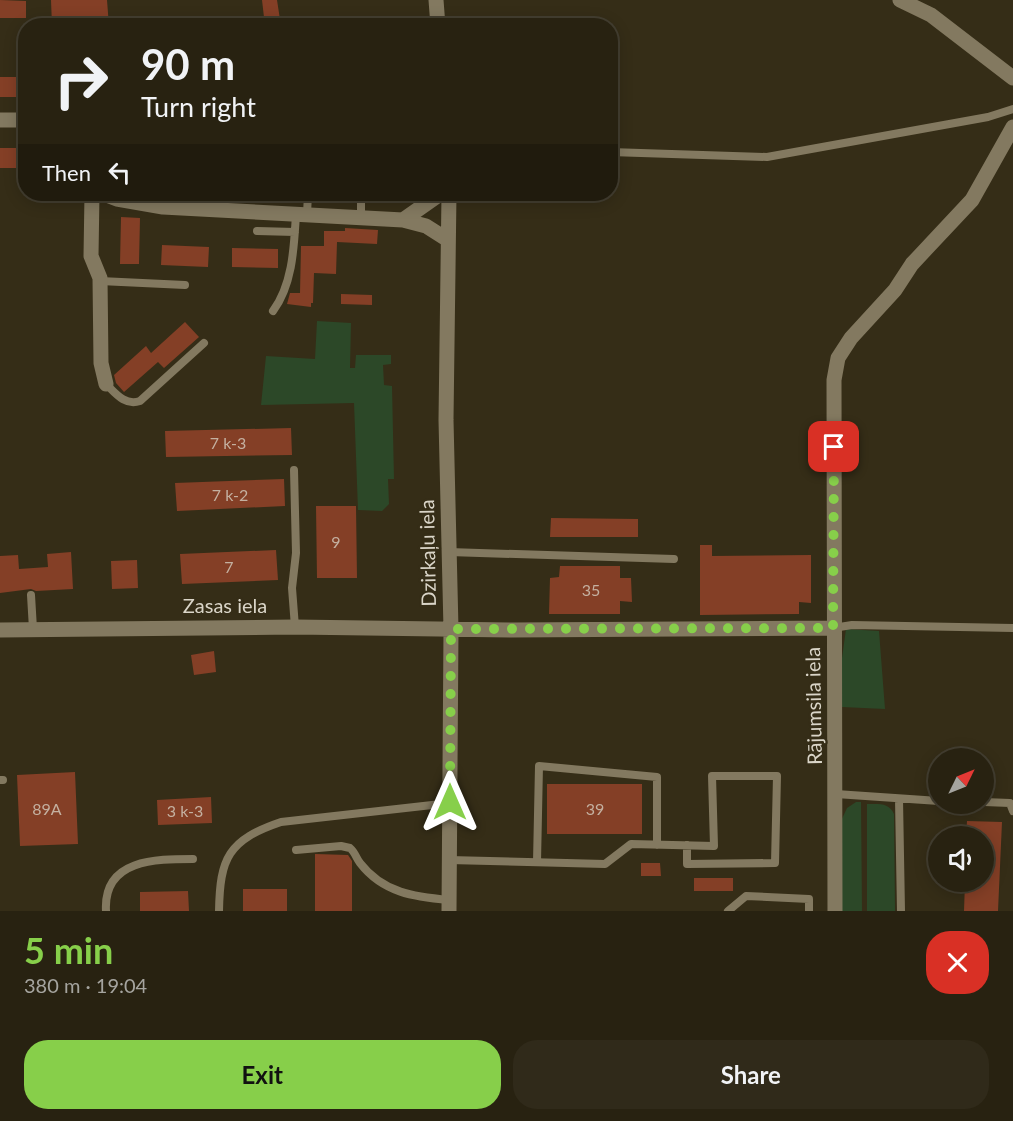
<!DOCTYPE html>
<html lang="en">
<head>
<meta charset="utf-8">
<style>
	:root { --surface:#282211; --page:#302a1a; --text:#f1f3f6; --muted:#a5a49f; --line:#443f31; --accent:#87cf4a }
	body { margin:0; font-family:Lato,sans-serif; background:var(--page); color:var(--text); height:100vh; display:flex; flex-direction:column; font-size:22px; white-space:nowrap }
	* { box-sizing:border-box; margin:0 }
	p { font-size:20px; color:var(--muted) }
	.icon { flex:none; width:33px; height:33px; fill:none; stroke:currentColor; stroke-width:2; stroke-linecap:round; stroke-linejoin:round }
	.map { position:relative; height:911px; overflow:hidden }
	.drawer { display:flex; flex-direction:column; background:var(--surface); flex:1 }
	.drawer>* { flex:none }
	.hud { position:absolute; left:18px; top:18px; width:600px; height:183px; border-radius:24px; box-shadow:0 3px 15px #0003,0 0 0 2px var(--line); background:#282211; color:var(--text); overflow:hidden }
	.needle { width:39px; rotate:47deg }
	.buttons { position:absolute; left:928px; top:748px; display:grid; gap:12px }
	.buttons a { display:grid; place-items:center; width:66px; height:66px; border-radius:50%; background:var(--surface); box-shadow:0 3px 15px #0003,0 0 0 2px var(--line); font-size:30px }
	.pin { position:absolute; display:grid; place-items:center; width:51px; height:51px; color:#fff; margin:-26px; border-radius:12px; box-shadow:0 3px 9px #0006 }
	.me { position:absolute; width:66px; margin:-33px; rotate:0deg; stroke-linejoin:round; filter:drop-shadow(0 0 4px #0008) }
	.turn { display:flex; align-items:center; gap:21px; height:126px; padding:0 24px; font-size:27px }
	.turn .icon { width:78px; height:78px; stroke-width:2.5 }
	.turn b { display:block; font-size:42px; line-height:51px }
	.then { display:flex; align-items:center; height:57px; padding:0 24px; background:#0003; gap:12px; font-size:22px }
	.round { display:grid; place-items:center; flex:none; width:63px; height:63px; border-radius:24px; background:var(--page) }
	.overview { display:flex; align-items:center; justify-content:space-between; height:102px; padding:0 24px }
	h1 { font-size:36px; font-weight:700; line-height:45px; color:var(--accent) }
	.cta { display:flex; gap:12px; margin-top:auto; padding:12px 24px }
	.cta a { flex:1; height:69px; border-radius:24px; background:var(--accent); color:#111; font-size:24px; font-weight:700; line-height:69px; text-align:center }
	.cta a+a { background:var(--page); color:var(--text) }
	.map>svg:first-child { display:block }
	.green { fill:#2c4828 }
	.building { fill:#843f26 }
	.lines { fill:none; stroke-linecap:round; stroke-linejoin:round }
	.service { stroke:#837960; stroke-width:8 }
	.minor { stroke:#837960; stroke-width:15 }
	.route { stroke:#87cf4a; stroke-width:10; stroke-dasharray:0 18 }
	.labels { text-anchor:middle; stroke-width:4.5; stroke-linejoin:round; paint-order:stroke }
	.number-label { font-size:16px; fill:#c4b0a0 }
	.street-label { font-size:20px; fill:#dad5c8; stroke:#352d17 }
</style>
</head>
<body>
<div class="map">
<svg width="1013" height="911" viewBox="0 0 1013 911">
	<rect width="100%" height="100%" fill="#352d17"/>
	<path class="green" d="M 317,321 L 351,323 L 350,368 L 355,368 L 356,355 L 391,355 L 391,364 L 383,365 L 384,385 L 392,386 L 394,479 L 388,479 L 389,504 L 382,511 L 358,510 L 354,403 L 261,405 L 266,356 L 315,359 Z
		M 846,629 L 879,631 L 885,709 L 842,707 L 842,658 Z
		M 856,802 L 861,802 L 862,911 L 840,911 L 841,821 L 847,808 Z
		M 867,804 C 878,804 889,802 894,814 L 895,911 L 867,911 Z"/>
	<path class="building" d="M 0,0 L 26,1 L 26,18 L 0,18 Z
		M 51,0 L 107,0 L 109,26 L 52,26 Z
		M 262,0 L 277,0 L 281,26 L 265,26 Z
		M 0,77 L 26,77 L 26,97 L 0,97 Z
		M 0,148 L 26,148 L 26,168 L 0,168 Z
		M 121,217 L 140,218 L 139,264 L 120,264 Z
		M 345,228 L 378,230 L 377,244 L 337,242 L 336,274 L 314,273 L 313,303 L 311,303 L 311,307 L 287,304 L 290,293 L 300,293 L 301,246 L 324,246 L 324,231 L 345,231 Z
		M 162,245 L 209,247 L 208,267 L 161,265 Z
		M 232,248 L 278,249 L 278,268 L 232,267 Z
		M 341,294 L 372,295 L 372,305 L 341,304 Z
		M 185,322 L 199,337 L 164,368 L 158,362 L 124,392 L 116,383 L 114,375 L 146,346 L 151,353 Z
		M 291,428 L 292,455 L 166,457 L 165,431 Z
		M 284,479 L 285,506 L 177,511 L 175,483 Z
		M 316,506 L 356,506 L 357,578 L 317,578 Z
		M 551,518 L 638,519 L 638,537 L 550,537 Z
		M 700,545 L 712,545 L 712,556 L 811,555 L 811,603 L 799,602 L 799,614 L 700,615 Z
		M 276,550 L 278,580 L 182,584 L 180,554 Z
		M 71,552 L 73,589 L 36,591 L 31,589 L 0,593 L 0,556 L 18,555 L 19,569 L 48,567 L 47,554 Z
		M 137,560 L 138,588 L 112,589 L 111,561 Z
		M 560,566 L 620,566 L 620,578 L 631,578 L 632,602 L 620,601 L 620,614 L 549,614 L 550,578 L 559,577 Z
		M 214,651 L 216,672 L 194,675 L 191,655 Z
		M 75,772 L 78,844 L 20,846 L 17,775 Z
		M 547,784 L 642,784 L 642,834 L 547,834 Z
		M 211,797 L 212,823 L 158,825 L 157,800 Z
		M 967,821 L 1002,822 L 998,911 L 964,911 L 965,882 L 984,882 L 984,837 L 966,837 Z
		M 315,854 L 348,855 L 352,861 L 352,911 L 315,911 Z
		M 641,863 L 660,863 L 661,876 L 641,876 Z
		M 694,878 L 733,878 L 733,891 L 694,891 Z
		M 243,889 L 287,889 L 287,911 L 243,911 Z
		M 188,891 L 189,911 L 140,911 L 140,892 Z"/>
	<g class="lines">
		<path class="service" d="M 610,152 L 767,157 L 988,117 L 1013,109
			M 307,214 L 308,194
			M 361,217 L 361,194
			M 257,231 L 295,232
			M 100,281 L 185,285
			M 273,311 C 293,284 294,246 296,214
			M 106,384 C 116,394 125,406 140,401 L 204,343
			M 294,470 L 296,553 L 292,588 L 295,627
			M 449,552 L 674,559
			M 31,595 L 33,629
			M 833,628 L 852,625 L 1013,628
			M 0,780 L 3,780
			M 836,794 L 939,801
			M 899,799 L 901,911
			M 984,802 L 1010,803 L 1013,811
			M 296,850 L 341,846 L 350,848 C 355,852 356,858 360,863 C 383,893 415,897 449,900
			M 449,860 L 605,864 L 631,844 L 714,846 L 712,776 L 777,776 L 775,863 L 687,864 L 687,845
			M 537,862 L 539,766 L 657,777 L 657,845
			M 106,911 C 103,859 156,859 193,859
			M 219,911 C 220,858 228,840 281,822 L 450,803
			M 728,911 L 746,896 L 809,899 L 809,911"/>
		<path class="minor" d="M 436,0 L 438,26
			M 900,0 L 931,15 L 1013,78
			M 0,120 L 26,120
			M 92,194 L 91,256 L 100,278 L 101,363 L 106,384
			M 104,194 L 117,199 L 163,207 L 403,220 L 426,226 L 448,240
			M 449,194 L 446,420 L 451,629 L 449,911
			M 403,220 L 440,194
			M 0,630 L 295,627 L 511,630 L 833,628
			M 835,911 L 834,380 L 838,358 L 851,338 L 895,290 L 912,264 L 972,200 L 1013,127"/>
	</g>
	<g class="lines">
		<path class="route" d="M 450,802 L 451,629 L 833,628 L 834,447"/>
	</g>
	<g class="labels">
		<g class="number-label">
			<text x="228" y="449">7 k-3</text>
			<text x="230" y="501">7 k-2</text>
			<text x="336" y="548">9</text>
			<text x="229" y="573">7</text>
			<text x="591" y="596">35</text>
			<text x="47" y="815">89A</text>
			<text x="595" y="815">39</text>
			<text x="185" y="817">3 k-3</text>
		</g>
		<g class="street-label">
			<text transform="translate(428 553) rotate(-91)" y="7">Dzirkaļu iela</text>
			<text x="225" y="613">Zasas iela</text>
			<text transform="translate(814 706) rotate(-91)" y="7">Rājumsila iela</text>
		</g>
	</g>
</svg>
<div class="buttons">
<a><svg class="needle" viewBox="-14 -14 28 28"><path d="M0-13l5 13h-10z" fill="#e53935"/><path d="M0 13l5-13h-10z" fill="#a5a49f"/></svg></a>
<a><svg class="icon" aria-label="sound" viewBox="0 0 24 24"><path d="M4 9h4l5-4v14l-5-4H4zM17 9q2 3 0 6"/></svg></a>
</div>
<div class="pin" style="left:834px;top:447px;background:#d93025"><svg class="icon" aria-label="arrive" viewBox="0 0 24 24"><path d="M6 21V4h12l-3 4 3 4H6"/></svg></div>
<svg class="me" style="left:450px;top:802px" viewBox="-20 -20 40 40"><path d="M0-17L14 15 0 8-14 15z" fill="#87cf4a" stroke="#fff" stroke-width="4"/></svg>
<div class="hud">
<div class="turn"><svg class="icon" aria-label="right" viewBox="0 0 24 24"><path d="M7 20v-9h11M14 6l5 5-5 5"/></svg><div><b>90 m</b>Turn right</div></div>
<div class="then">Then<svg class="icon" aria-label="left" viewBox="0 0 24 24"><path d="M17 20v-9H6M10 6l-5 5 5 5"/></svg></div>
</div>
</div>
<section class="drawer">
<div class="overview"><div><h1>5 min</h1><p>380 m · 19:04</p></div><a class="round" style="background:#d93025;color:#fff"><svg class="icon" aria-label="close" viewBox="0 0 24 24"><path d="M6 6l12 12M18 6L6 18"/></svg></a></div>
<div class="cta"><a>Exit</a><a>Share</a></div>
</section>
</body>
</html>
